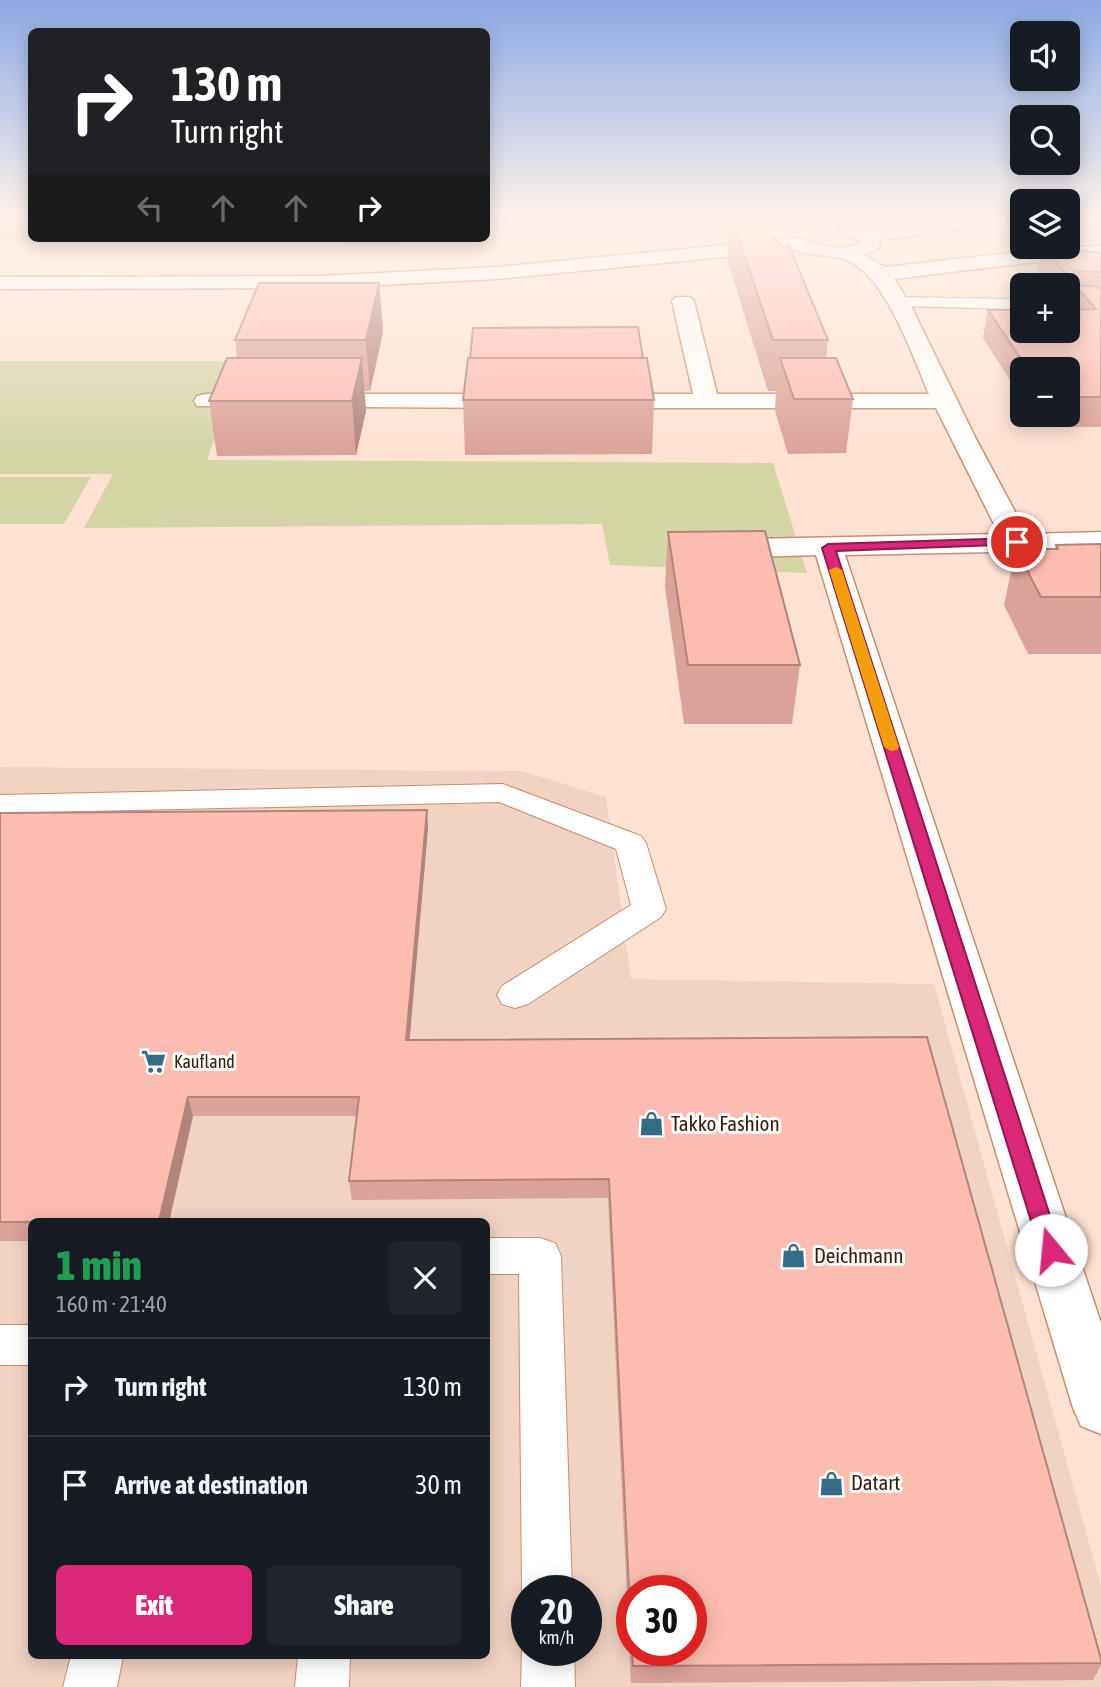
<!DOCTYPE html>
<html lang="en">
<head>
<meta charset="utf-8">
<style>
	:root { --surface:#171b24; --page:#20242c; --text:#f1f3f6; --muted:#9ea1a6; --line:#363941; --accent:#db2777 }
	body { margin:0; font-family:"Asap Condensed",sans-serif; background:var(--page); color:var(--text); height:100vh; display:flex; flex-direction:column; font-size:26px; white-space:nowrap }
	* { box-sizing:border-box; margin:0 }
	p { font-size:23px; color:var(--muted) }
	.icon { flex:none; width:38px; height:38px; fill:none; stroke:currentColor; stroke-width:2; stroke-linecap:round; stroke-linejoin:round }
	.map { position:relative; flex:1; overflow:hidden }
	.panel { position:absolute; left:28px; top:1218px; width:462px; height:441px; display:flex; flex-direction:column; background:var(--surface); border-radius:10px; box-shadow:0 4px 18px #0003 }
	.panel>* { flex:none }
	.top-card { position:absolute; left:28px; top:28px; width:462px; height:214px; border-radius:10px; box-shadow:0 4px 18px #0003; background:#202124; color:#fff; overflow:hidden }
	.buttons { position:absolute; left:1010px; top:21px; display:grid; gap:14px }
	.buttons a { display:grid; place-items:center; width:70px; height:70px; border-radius:10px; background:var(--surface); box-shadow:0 4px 18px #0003; font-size:35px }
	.speed { position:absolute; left:511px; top:1575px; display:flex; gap:14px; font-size:35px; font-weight:700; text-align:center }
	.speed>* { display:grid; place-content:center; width:91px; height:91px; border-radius:50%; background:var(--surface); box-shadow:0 4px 18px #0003; line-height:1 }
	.speed small { font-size:18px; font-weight:400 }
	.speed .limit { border:10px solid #d22; background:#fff; color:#111 }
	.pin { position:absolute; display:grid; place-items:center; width:60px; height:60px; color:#fff; margin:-30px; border:4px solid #fff; border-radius:50%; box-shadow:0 2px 7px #0007 }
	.me { position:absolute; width:77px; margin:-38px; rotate:343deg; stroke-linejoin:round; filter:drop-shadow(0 0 5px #0008) }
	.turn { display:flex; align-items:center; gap:24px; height:147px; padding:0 28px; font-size:32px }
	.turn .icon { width:91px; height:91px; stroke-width:2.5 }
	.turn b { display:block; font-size:49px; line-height:60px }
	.lanes { display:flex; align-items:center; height:66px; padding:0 28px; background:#0003; justify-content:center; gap:35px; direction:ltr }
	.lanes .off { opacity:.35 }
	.round { display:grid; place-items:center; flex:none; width:74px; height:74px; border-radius:10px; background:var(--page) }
	.head { display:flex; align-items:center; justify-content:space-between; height:119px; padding:0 28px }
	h1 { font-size:42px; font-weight:800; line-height:52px; color:#1e9e55 }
	.primary-button { display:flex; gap:14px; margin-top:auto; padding:14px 28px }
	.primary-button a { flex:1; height:80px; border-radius:10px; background:var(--accent); color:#fff; font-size:28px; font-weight:800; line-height:80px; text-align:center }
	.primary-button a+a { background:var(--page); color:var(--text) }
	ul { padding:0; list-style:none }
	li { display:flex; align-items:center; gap:21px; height:98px; padding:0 28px; border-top:2px solid var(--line) }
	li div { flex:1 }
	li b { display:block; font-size:26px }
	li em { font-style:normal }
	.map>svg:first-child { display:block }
	.built { fill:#f0d3c3; fill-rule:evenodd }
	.green { fill:#d4d6a6 }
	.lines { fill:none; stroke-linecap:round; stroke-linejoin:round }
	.lane-casing { stroke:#cc8e6b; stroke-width:2 }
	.street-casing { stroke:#cc8e6b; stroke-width:3 }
	.lane { fill:#fff; fill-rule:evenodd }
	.street { fill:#fff; fill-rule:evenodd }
	.wall { fill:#daa298 }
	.shaded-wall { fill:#b1847c }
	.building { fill:#fdbcb1; stroke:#b1847c; stroke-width:2 }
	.route { fill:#db2777; stroke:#8e194d; stroke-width:2 }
	.slow { fill:#f59e0b }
	.labels { text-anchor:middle; stroke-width:6; stroke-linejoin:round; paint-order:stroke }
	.poi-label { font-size:18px; fill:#382011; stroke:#fff; text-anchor:start }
	.near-poi-label { font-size:21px; fill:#382011; stroke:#fff; text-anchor:start }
</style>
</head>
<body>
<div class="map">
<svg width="1101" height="1687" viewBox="0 0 1101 1687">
	<rect width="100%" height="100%" fill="#fde2d3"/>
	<path class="built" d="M 0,767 L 522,771 L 606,797 L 631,979 L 934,984 L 1101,1586 L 1101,1687 L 0,1687 ZM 32,1222 L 486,1222 L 486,1656 L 32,1656 ZM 527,1591 L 586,1591 L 586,1650 L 527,1650 ZM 632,1591 L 691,1591 L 691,1650 L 632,1650 Z"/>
	<path class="green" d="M 0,361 L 242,361 L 207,460 L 773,463 L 807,573 L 610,565 L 602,524 L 84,528 L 113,474 L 0,474 Z
		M 0,477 L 91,477 L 64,524 L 0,524 Z"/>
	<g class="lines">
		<defs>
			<path id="lane" d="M 898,297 L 1022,299 L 1022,309 L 892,306 L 889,302 L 892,298 Z
				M 1068,300 L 1101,301 L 1101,317 L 1090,310 L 1068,310 Z
				M 503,784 L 641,836 L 646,843 L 666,909 L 661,917 L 528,1004 L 515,1008 L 502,1004 L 497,995 L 502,986 L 631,905 L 616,849 L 499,802 L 0,813 L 0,795 Z
				M 486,1238 L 540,1238 L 555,1243 L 561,1256 L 572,1591 L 527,1591 L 527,1604 L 522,1591 L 519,1274 L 486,1274 Z
				M 0,1325 L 32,1325 L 32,1365 L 0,1365 Z
				M 527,1638 L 527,1650 L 574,1650 L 575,1687 L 521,1687 L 522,1650 Z
				M 71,1656 L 123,1656 L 117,1687 L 63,1687 Z
				M 298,1656 L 350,1656 L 349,1687 L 295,1687 Z"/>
			<path id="street" d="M 954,219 L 1009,219 L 1000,225 L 880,240 L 879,248 L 864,255 L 885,267 L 1044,249 L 1101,246 L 1101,258 L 1044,261 L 894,279 L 909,302 L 976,439 L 1027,534 L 1101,532 L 1101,550 L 845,555 L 1101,1323 L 1101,1434 L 1081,1426 L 1073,1408 L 816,555 L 754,557 L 744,554 L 739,548 L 744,542 L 754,539 L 999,534 L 936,408 L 601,408 L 592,406 L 589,401 L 592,396 L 601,394 L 693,394 L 672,301 L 676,297 L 690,297 L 694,301 L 717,394 L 929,394 C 913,357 884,270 843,259 C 827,255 811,256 795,250 L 497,279 L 321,288 L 0,289 L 0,277 L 321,276 L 497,267 L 797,238 C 819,244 840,254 862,242 L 840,234 L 838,230 L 840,226 L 847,224 L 869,230 Z
				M 206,394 L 516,394 L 525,396 L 528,401 L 525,406 L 516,408 L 197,406 L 194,401 L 197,396 Z"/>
		</defs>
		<use href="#lane" class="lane-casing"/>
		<use href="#street" class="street-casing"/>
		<use href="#lane" class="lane"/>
		<use href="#street" class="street"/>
	</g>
	<path class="wall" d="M 0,219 L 32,219 L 32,238 L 54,238 L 51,242 L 0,241 Z
		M 730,219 L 753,219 L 828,340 L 826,358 L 853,399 L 846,453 L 788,454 L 775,411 L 776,391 L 768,391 L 727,259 Z
		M 345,238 L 401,238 L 398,244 L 346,244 Z
		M 1042,247 L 1054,247 L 1101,253 L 1101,427 L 1040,427 L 1032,415 L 1068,415 L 1068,369 L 1022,369 L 1022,399 L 983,338 L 988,310 L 1071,310 L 1074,298 L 1068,297 L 1068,299 L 1068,285 L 1048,285 L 1037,271 Z
		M 379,283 L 383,332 L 370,391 L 364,391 L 366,411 L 356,455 L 217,456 L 209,401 L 237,358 L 235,340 Z
		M 643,358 L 654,400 L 652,454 L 465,455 L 463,400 Z
		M 668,532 L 800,665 L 792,724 L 684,724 L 665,587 Z
		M 1101,544 L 1101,654 L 1028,654 L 1004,605 L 1016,549 L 1055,549 L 1056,545 Z
		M 0,813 L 428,828 L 409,1040 L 927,1037 L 1101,1659 L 1101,1665 L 1093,1680 L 631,1683 L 608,1198 L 352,1200 L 349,1181 L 357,1116 L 193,1116 L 169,1222 L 32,1222 L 32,1241 L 0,1241 Z"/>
	<path class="shaded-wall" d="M 379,283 L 383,332 L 370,391 L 366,340 Z
		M 362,358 L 366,411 L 356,455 L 352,401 Z
		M 427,810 L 428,828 L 408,1059 L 406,1040 Z
		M 188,1097 L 193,1116 L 169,1222 L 159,1222 Z"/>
	<path class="building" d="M 732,219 L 753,219 L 782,246 L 789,246 L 828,340 L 773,340 Z
		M 1043,247 L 1054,247 L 1101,253 L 1101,272 L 1074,271 L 1071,280 Z
		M 259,283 L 379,283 L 366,340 L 235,340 Z
		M 1076,286 L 1095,286 L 1101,289 L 1101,397 L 1068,397 L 1068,369 L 1028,369 L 988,310 L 1022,310 L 1022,331 L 1068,331 L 1068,310 L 1096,309 Z
		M 638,327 L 643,358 L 470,358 L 473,328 Z
		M 227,358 L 362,358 L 352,401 L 209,401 Z
		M 468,358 L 647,358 L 654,400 L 463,400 Z
		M 780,358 L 836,358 L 853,399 L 794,399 Z
		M 765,531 L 800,665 L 688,665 L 668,532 Z
		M 1101,544 L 1101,597 L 1041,597 L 1016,549 L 1058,549 L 1056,545 Z
		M 427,810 L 406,1040 L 927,1037 L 1101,1659 L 1101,1663 L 633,1666 L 632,1650 L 691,1650 L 691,1591 L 632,1591 L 632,1649 L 609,1179 L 349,1181 L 359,1097 L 188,1097 L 159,1221 L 0,1222 L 0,813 Z"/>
	<linearGradient id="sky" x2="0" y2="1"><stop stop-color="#8ca9e3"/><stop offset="0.48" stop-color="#fef2eb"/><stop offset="1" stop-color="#fef2eb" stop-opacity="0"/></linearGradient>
	<rect width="1101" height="455" fill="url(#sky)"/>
	<path class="route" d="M 1017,538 L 1023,542 L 1022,544 L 836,551 L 1061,1250 L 1058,1256 L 1051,1259 L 1043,1256 L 1040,1250 L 822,548 L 828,544 Z"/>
	<path class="slow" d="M 836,567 L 842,570 L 899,747 L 897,750 L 891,751 L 884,747 L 829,570 Z"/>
	<defs>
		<symbol id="supermarket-bare" viewBox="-9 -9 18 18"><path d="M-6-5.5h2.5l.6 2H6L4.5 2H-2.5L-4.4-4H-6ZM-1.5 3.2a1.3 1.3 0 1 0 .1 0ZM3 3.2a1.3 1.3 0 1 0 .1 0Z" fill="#336c86" stroke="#fff" stroke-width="2.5" paint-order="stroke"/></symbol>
		<symbol id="shop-bare" viewBox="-9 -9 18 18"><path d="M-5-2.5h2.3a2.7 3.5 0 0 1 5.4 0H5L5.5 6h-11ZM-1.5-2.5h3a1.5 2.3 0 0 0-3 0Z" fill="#336c86" stroke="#fff" stroke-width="2.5" paint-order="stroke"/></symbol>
	</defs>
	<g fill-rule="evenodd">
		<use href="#supermarket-bare" x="136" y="1044" width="35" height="35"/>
		<use href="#shop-bare" x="634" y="1106" width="35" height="35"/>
		<use href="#shop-bare" x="776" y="1238" width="35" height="35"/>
		<use href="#shop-bare" x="814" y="1466" width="35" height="35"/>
	</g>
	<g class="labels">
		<g class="poi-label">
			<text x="174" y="1068">Kaufland</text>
		</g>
		<g class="near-poi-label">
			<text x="671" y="1131">Takko Fashion</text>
			<text x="814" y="1263">Deichmann</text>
			<text x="851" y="1490">Datart</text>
		</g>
	</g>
</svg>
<div class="buttons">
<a><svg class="icon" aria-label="sound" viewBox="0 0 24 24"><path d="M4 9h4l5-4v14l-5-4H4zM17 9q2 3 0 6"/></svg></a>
<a><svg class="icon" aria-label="search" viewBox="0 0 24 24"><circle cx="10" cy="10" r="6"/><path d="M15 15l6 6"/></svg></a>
<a><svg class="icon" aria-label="layers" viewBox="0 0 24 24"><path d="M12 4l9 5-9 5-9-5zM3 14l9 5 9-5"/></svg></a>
<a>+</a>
<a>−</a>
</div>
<div class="speed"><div>20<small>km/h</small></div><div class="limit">30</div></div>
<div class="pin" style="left:1017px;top:542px;background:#d93025"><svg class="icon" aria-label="arrive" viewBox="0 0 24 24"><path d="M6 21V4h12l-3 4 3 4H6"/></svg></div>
<svg class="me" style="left:1051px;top:1250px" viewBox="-20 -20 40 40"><circle r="19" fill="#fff"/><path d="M0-13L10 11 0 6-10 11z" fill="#db2777"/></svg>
<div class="top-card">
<div class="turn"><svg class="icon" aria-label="right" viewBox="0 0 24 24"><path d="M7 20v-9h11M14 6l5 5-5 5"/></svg><div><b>130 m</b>Turn right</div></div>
<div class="lanes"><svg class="icon off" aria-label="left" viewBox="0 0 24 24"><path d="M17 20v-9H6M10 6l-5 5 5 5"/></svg><svg class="icon off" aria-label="ahead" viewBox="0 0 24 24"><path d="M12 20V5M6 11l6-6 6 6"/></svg><svg class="icon off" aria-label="ahead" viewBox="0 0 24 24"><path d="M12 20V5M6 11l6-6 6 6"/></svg><svg class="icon" aria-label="right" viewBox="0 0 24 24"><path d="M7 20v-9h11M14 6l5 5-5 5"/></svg></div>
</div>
<section class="panel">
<div class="head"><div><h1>1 min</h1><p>160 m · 21:40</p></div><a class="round"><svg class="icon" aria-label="close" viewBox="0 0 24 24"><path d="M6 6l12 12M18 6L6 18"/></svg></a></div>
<ul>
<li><svg class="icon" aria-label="right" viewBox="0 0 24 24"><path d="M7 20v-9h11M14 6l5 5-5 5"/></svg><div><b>Turn right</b></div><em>130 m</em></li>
<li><svg class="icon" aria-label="arrive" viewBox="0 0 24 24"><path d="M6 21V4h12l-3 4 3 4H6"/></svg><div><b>Arrive at destination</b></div><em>30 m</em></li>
</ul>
<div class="primary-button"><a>Exit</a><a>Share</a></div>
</section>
</div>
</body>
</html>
